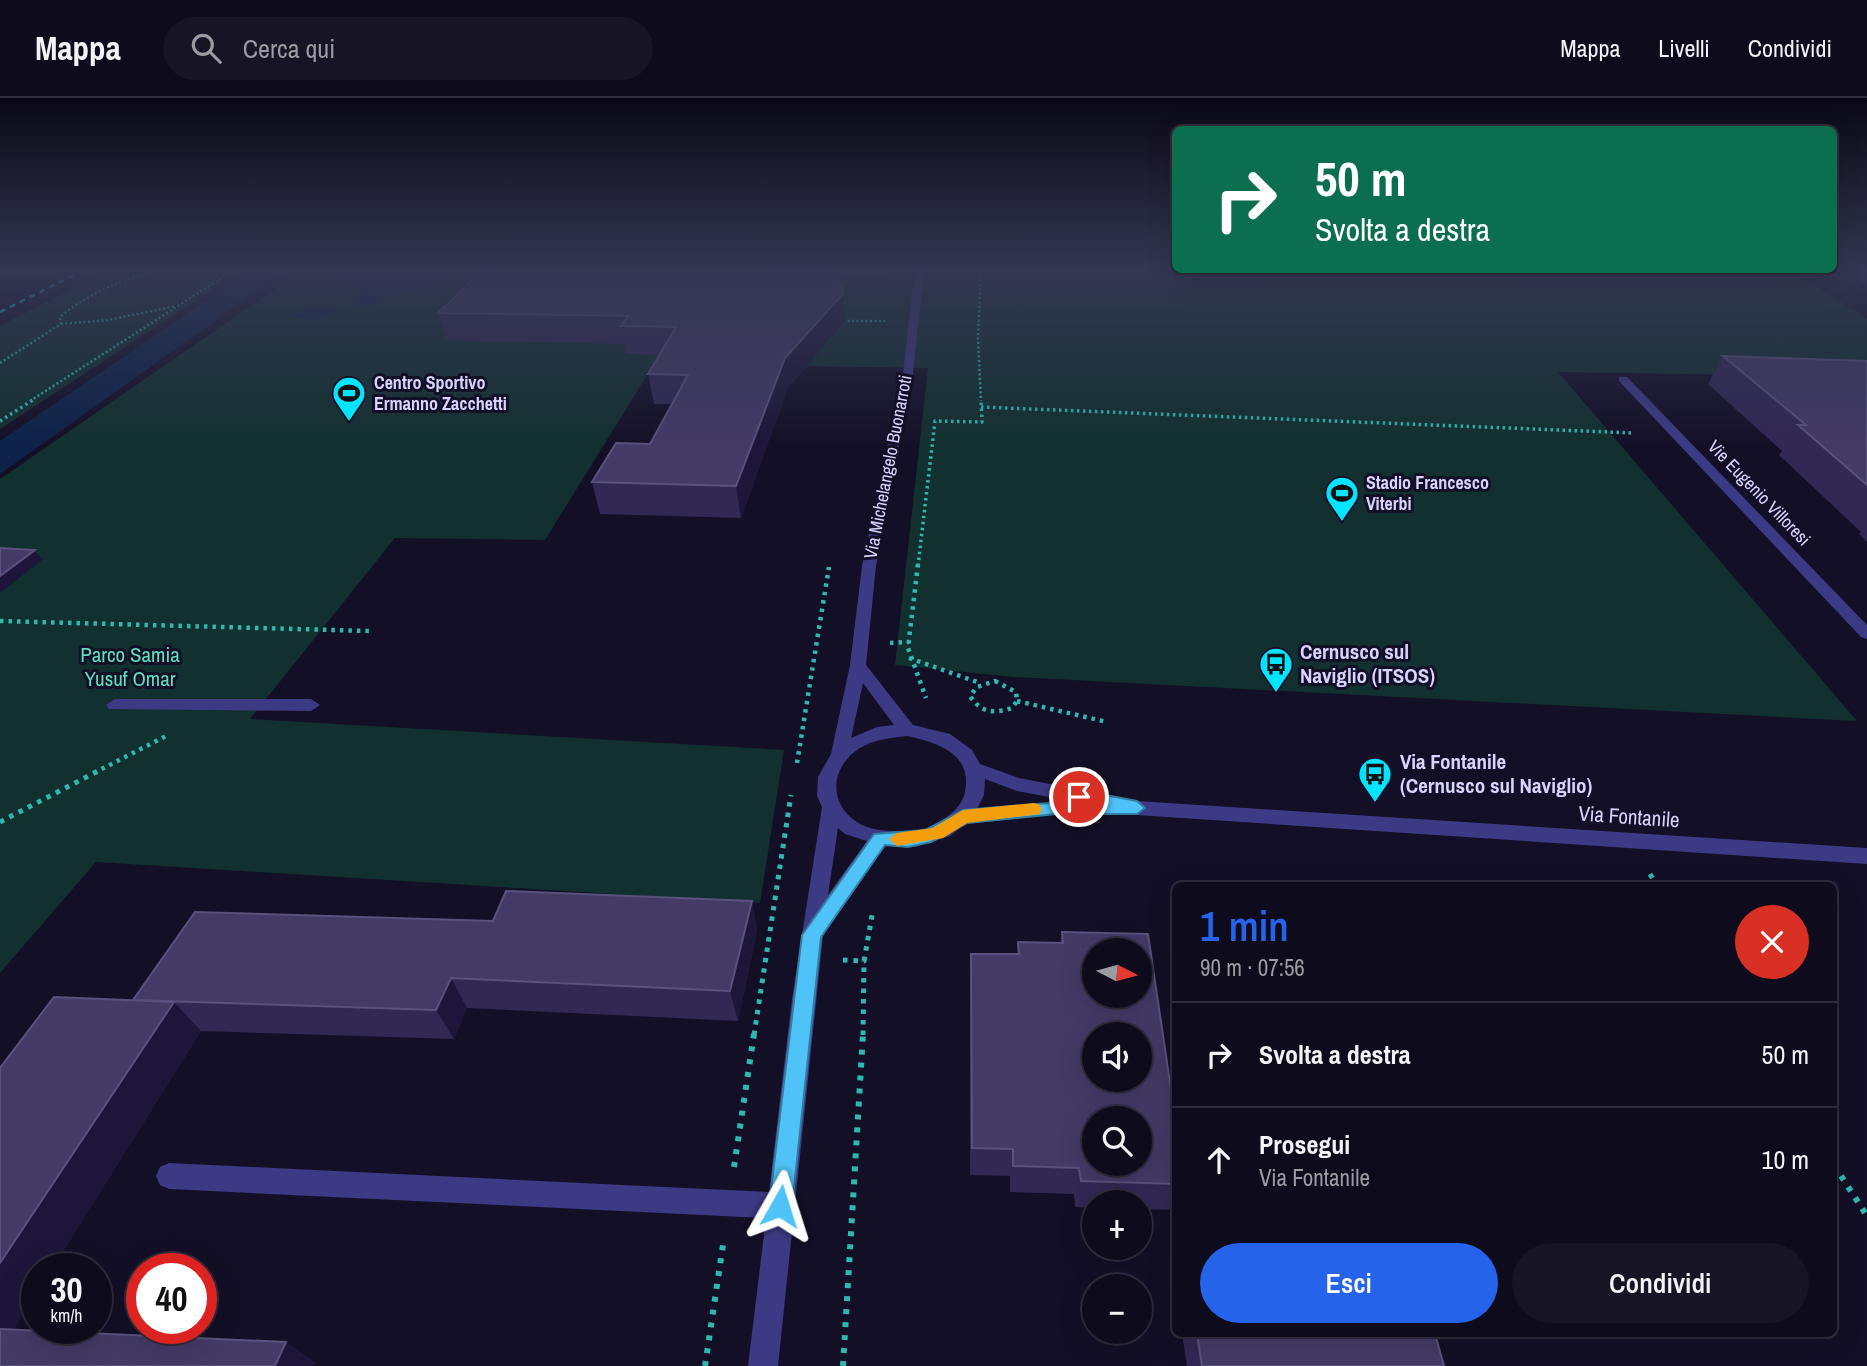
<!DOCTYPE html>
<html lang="it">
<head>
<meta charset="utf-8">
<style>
	:root { --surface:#0e0b1c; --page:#171425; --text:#f1f3f6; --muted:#9b9ba3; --line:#2e2b3b; --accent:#2563eb }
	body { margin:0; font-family:"Archivo Narrow",sans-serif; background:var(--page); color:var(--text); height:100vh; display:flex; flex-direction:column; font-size:26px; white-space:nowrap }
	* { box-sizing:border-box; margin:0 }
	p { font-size:23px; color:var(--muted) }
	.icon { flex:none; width:38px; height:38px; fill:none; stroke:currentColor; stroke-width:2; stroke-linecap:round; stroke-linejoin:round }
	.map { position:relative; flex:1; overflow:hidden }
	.drawer { position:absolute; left:1172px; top:784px; width:665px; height:455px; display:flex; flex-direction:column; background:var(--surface); border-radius:10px; box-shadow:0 7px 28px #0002,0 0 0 2px var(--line) }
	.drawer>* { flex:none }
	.guide { position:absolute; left:1172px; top:28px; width:665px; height:147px; border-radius:10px; box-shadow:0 7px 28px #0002,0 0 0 2px var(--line); background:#0b6e4f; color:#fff; overflow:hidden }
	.needle { width:46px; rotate:96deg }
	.fabs { position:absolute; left:1082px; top:840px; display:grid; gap:14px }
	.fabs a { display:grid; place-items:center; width:70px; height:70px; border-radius:50%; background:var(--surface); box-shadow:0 7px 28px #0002,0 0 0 2px var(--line); font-size:35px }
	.speed { position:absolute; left:21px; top:1155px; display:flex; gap:14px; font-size:35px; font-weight:700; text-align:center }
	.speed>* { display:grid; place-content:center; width:91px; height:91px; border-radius:50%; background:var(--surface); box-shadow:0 7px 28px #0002,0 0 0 2px var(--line); line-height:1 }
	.speed small { font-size:18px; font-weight:400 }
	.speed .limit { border:10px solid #d22; background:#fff; color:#111 }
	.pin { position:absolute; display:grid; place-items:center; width:60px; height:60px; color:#fff; margin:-30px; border:4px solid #fff; border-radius:50%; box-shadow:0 2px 7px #0007 }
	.me { position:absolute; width:77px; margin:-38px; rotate:6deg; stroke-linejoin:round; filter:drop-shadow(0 0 5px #0008) }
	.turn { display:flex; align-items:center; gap:24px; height:147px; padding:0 28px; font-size:32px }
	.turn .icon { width:91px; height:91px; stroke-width:2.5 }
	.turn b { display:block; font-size:49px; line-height:60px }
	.round { display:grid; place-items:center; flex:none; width:74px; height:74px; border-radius:37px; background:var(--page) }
	.head { display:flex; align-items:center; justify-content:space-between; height:119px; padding:0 28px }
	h1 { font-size:42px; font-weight:600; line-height:52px; color:var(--accent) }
	.cta { display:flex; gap:14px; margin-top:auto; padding:14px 28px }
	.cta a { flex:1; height:80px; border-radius:42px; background:var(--accent); color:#fff; font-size:28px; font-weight:600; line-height:80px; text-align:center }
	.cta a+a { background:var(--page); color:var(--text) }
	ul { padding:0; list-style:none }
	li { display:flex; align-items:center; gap:21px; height:105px; padding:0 28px; border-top:2px solid var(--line) }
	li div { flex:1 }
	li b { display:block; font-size:26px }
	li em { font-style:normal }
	header { display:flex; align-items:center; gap:42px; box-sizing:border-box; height:98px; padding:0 35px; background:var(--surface); border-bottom:2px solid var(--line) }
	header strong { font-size:33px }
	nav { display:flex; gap:38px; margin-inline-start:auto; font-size:24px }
	.search { width:490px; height:63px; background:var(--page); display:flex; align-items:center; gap:18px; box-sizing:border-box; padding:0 24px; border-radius:38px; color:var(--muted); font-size:26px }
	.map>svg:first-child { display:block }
	.green { fill:#12302f }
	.water { fill:#0c2248 }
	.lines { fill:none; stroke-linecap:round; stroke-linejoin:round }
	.path-far4 { stroke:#2fb8b0; stroke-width:2.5; stroke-dasharray:2 2.5; stroke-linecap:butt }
	.path-far3 { stroke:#2fb8b0; stroke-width:3.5; stroke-dasharray:2.5 3.5; stroke-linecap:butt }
	.path-far2 { stroke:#2fb8b0; stroke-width:4.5; stroke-dasharray:3.5 5; stroke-linecap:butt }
	.path-far1 { stroke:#2fb8b0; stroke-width:5; stroke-dasharray:4.5 6; stroke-linecap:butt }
	.path { stroke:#2fb8b0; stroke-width:6; stroke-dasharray:5 8; stroke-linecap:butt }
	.minor { fill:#3d3a85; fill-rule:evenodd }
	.rail { stroke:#00e5ff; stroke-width:2.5; stroke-dasharray:6 5; stroke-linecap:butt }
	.wall { fill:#312854 }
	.shaded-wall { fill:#1d163a }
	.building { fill:#433a66; stroke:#5a527e; stroke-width:2; fill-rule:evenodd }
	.route { fill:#4fc3f7; stroke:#337fa1; stroke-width:2 }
	.slow { fill:#f59e0b }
	.labels { text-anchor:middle; stroke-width:6; stroke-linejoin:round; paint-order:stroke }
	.far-poi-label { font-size:18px; font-weight:bold; fill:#d9d4ff; stroke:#130f26; text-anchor:start }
	.far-street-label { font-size:18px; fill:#d9d4ff; stroke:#130f26 }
	.poi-label { font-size:21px; font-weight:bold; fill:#d9d4ff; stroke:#130f26; text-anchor:start }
	.park-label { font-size:21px; fill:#5fe0c0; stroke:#130f26 }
	.street-label { font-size:21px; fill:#d9d4ff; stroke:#130f26 }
</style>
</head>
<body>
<header>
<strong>Mappa</strong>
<div class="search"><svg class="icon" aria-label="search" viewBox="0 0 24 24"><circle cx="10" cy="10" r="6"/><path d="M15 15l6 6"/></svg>Cerca qui</div>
<nav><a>Mappa</a><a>Livelli</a><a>Condividi</a></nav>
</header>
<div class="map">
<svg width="1867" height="1268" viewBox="0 0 1867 1268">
	<rect width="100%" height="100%" fill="#130f26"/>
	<path class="green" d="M 109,172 L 243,172 L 0,331 L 0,228 Z
		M 303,172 L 1790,172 L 1867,221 L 1867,279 L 1558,274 L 1857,623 L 1014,579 L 895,567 L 928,270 L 654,266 L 545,442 L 395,440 L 250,621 L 784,652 L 760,805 L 96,764 L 0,875 L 0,381 Z"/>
	<path class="water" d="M 252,172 L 287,172 L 0,376 L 0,343 Z
		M 357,172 L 451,172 L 427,194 C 419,194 405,191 398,194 C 385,199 368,217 352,202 L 364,190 L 342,183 L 345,178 Z
		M 315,208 L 332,208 L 337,212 L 317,222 L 295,219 L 300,212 Z"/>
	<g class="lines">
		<path class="path-far4" d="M 981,172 L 978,241 L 981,303
			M 833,174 L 891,175
			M 843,223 L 885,223
			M 61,226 L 108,222 L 176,208
			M 0,265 L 61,226 L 60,219 C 89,195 121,182 157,172
			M 30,303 L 234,172"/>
		<path class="path-far3" d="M 981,309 L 1634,335
			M 0,323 L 33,302
			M 918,468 L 935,323 L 982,324 L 981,302"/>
		<path class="path-far2" d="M 918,466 L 908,550 L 926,600
			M 0,523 L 370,533
			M 890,545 L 909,544
			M 909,560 L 980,585
			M 995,583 L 1016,594 L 1017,603 L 1012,610 C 994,616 981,615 970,598 L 977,589 Z
			M 1017,603 L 1107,624
			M 797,665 L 829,469
			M 94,675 L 166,638"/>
		<path class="path-far1" d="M 0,724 L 98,673
			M 1650,776 L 1657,788
			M 843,862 L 864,863 L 873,812
			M 754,937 L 791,697
			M 863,937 L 864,863"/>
		<path class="path" d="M 1834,1067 L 1867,1118
			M 734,1069 L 754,936
			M 705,1268 L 724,1140
			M 843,1268 L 863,936"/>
		<path class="minor" d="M 915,172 L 924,172 L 913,275 L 876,468 L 866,567 L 913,627 L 950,636 L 972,652 L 980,666 L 1019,680 L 1096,695 L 1097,703 L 1137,703 L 1867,750 L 1867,766 L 1137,717 L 1056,717 L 965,726 L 950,738 L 915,749 L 885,748 L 823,838 L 778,1268 L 748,1268 L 766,1120 L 169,1091 L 160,1087 L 156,1078 L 160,1069 L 169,1065 L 769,1094 L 792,901 L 822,709 L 817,698 L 818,679 L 831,656 L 850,567 L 862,468 L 903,275 ZM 863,585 L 894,627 L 877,629 L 851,640 ZM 907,638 C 934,644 968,653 966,687 C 965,701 959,710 948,718 C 933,730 918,734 898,733 C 884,733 869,732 857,724 C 827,705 831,668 860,650 C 875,641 891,640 907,638 ZM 985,681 L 1017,693 L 1070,703 L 977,711 L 984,697 ZM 838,730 L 845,736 L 867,743 L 828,797 Z
			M 1619,279 L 1627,279 L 1867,527 L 1867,541 L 1861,539 L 1619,283 Z
			M 115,601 L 311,601 L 320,607 L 311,613 L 109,611 L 106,607 Z"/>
		<path class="rail" d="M 0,214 L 84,172"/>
	</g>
	<path class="wall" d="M 483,172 L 845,223 L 788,290 L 741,420 L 600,416 L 592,384 L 650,346 L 672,306 L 654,306 L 648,276 L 659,257 L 626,256 L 624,246 L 447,242 L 438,215 Z
		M 1844,172 L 1867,172 L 1867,187 Z
		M 1723,258 L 1867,263 L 1867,444 L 1859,436 L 1861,434 L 1779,357 L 1782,353 L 1708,286 Z
		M 506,793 L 752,803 L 757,833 L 738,923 L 467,910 L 454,941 L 201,933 L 52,1171 L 37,1171 L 37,1194 L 13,1232 L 286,1244 L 315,1265 L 314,1268 L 0,1268 L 0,970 L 54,899 L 133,902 L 195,814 L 493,823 Z
		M 1062,834 L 1176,1025 L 1176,1109 L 1175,1112 L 1139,1111 L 1139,1104 L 1094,1104 L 1094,1110 L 1075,1109 L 1074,1096 L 1010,1094 L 1010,1078 L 970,1077 L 970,886 L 971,856 L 1017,856 L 1018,844 L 1060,845 Z
		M 1182,1236 L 1435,1236 L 1444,1268 L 1187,1268 Z"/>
	<path class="shaded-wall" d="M 843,196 L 845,223 L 788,290 L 741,420 L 736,388 L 785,260 Z
		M 35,452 L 42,462 L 0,495 L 0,478 Z
		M 752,803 L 757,833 L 738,923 L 730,893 Z
		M 451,880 L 467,910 L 454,941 L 436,912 Z
		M 174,904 L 201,933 L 52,1171 L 37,1171 L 37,1194 L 0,1252 L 0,1165 Z
		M 286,1244 L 315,1265 L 314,1268 L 275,1268 Z"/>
	<path class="building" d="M 483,172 L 837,172 L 843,196 L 785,260 L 736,388 L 592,384 L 616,345 L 650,346 L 688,277 L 648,276 L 676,229 L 621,228 L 628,218 L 438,215 Z
		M 1723,258 L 1867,263 L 1867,387 L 1798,327 L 1806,327 Z
		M 0,450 L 35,452 L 0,478 Z
		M 506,793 L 752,803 L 730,893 L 451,880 L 436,912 L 133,902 L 195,814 L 493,823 Z
		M 1062,834 L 1148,836 L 1176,1025 L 1176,1086 L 1081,1083 L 1079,1070 L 1013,1068 L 1013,1051 L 972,1050 L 971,856 L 1019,856 L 1018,844 L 1063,845 ZM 1094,852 L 1139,852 L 1139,898 L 1094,898 ZM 1094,936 L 1139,936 L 1139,982 L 1094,982 ZM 1094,1020 L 1139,1020 L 1139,1066 L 1094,1066 Z
		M 54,899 L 174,904 L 0,1165 L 0,970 Z
		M 0,1231 L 286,1244 L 275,1268 L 0,1268 Z
		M 1197,1236 L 1435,1236 L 1444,1268 L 1202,1268 Z"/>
	<linearGradient id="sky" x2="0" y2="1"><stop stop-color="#0a0815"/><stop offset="0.49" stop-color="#333752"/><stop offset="1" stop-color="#333752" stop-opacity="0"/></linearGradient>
	<rect width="1867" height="350" fill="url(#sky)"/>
	<path class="route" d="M 1079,692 L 1137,703 L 1145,710 L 1137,716 L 1056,716 L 967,725 L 931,744 L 908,749 L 885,747 L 821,839 L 792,1108 L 789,1116 L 780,1120 L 772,1116 L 769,1108 L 802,837 L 874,736 L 926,732 L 963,712 L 1074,703 L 1070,699 Z"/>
	<path class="slow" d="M 1034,705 L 1040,707 L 1042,711 L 1040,716 L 967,725 L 943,740 L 897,748 L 889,741 L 897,735 L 933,730 L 963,712 Z"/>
	<defs>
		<symbol id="stadium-pin" viewBox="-11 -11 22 30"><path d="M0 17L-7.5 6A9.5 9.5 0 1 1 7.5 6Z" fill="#00e5ff" stroke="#130f26"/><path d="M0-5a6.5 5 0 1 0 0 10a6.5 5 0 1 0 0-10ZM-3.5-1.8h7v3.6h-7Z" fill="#111"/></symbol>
		<symbol id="bus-pin" viewBox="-11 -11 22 30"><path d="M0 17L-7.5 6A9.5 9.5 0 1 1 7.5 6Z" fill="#00e5ff" stroke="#130f26"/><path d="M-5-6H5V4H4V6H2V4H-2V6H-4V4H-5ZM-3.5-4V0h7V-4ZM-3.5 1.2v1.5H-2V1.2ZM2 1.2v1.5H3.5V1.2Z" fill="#111"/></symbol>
	</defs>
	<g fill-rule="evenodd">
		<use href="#stadium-pin" x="330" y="276" width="38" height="52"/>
		<use href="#stadium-pin" x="1323" y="376" width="38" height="52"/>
		<use href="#bus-pin" x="1257" y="547" width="38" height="52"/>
		<use href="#bus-pin" x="1356" y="657" width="38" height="52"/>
	</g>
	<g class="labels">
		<g class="far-poi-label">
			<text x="374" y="291">Centro Sportivo<tspan x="374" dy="21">Ermanno Zacchetti</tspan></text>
			<text x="1366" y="391">Stadio Francesco<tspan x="1366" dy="21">Viterbi</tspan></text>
		</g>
		<g class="far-street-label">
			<text transform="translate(888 369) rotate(-79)" y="6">Via Michelangelo Buonarroti</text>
			<text transform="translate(1759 395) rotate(46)" y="6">Vie Eugenio Villoresi</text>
		</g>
		<g class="poi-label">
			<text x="1300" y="561">Cernusco sul<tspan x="1300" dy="24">Naviglio (ITSOS)</tspan></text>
			<text x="1400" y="671">Via Fontanile<tspan x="1400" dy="24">(Cernusco sul Naviglio)</tspan></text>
		</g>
		<g class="park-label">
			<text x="130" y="564">Parco Samia<tspan x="130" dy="24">Yusuf Omar</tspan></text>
		</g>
		<g class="street-label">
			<text transform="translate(1629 719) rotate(4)" y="7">Via Fontanile</text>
		</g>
	</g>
</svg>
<div class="fabs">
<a><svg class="needle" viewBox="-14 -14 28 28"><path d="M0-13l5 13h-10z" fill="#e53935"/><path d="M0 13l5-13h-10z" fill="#9b9ba3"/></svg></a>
<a><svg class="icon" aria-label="sound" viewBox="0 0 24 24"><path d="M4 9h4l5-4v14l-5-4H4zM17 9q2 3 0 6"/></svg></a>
<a><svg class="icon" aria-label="search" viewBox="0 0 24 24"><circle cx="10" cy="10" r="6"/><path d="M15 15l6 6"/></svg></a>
<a>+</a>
<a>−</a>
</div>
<div class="speed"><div>30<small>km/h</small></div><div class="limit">40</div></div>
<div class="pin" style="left:1079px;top:699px;background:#d93025"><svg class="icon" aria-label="arrive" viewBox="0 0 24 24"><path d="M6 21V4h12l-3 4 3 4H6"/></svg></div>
<svg class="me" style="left:780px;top:1108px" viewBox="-20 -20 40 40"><path d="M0-17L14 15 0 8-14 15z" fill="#4fc3f7" stroke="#fff" stroke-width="4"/></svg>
<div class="guide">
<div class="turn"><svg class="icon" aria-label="right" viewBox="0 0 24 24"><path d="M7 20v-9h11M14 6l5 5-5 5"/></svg><div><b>50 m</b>Svolta a destra</div></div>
</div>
<section class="drawer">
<div class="head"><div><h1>1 min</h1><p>90 m · 07:56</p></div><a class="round" style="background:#d93025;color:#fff"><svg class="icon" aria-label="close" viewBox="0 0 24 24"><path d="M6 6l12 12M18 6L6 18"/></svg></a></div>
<ul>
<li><svg class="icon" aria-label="right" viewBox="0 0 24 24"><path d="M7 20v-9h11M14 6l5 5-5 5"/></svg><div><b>Svolta a destra</b></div><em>50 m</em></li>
<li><svg class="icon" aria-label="ahead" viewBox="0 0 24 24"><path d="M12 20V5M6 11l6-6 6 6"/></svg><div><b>Prosegui</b><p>Via Fontanile</p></div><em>10 m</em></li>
</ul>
<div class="cta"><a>Esci</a><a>Condividi</a></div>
</section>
</div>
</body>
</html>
